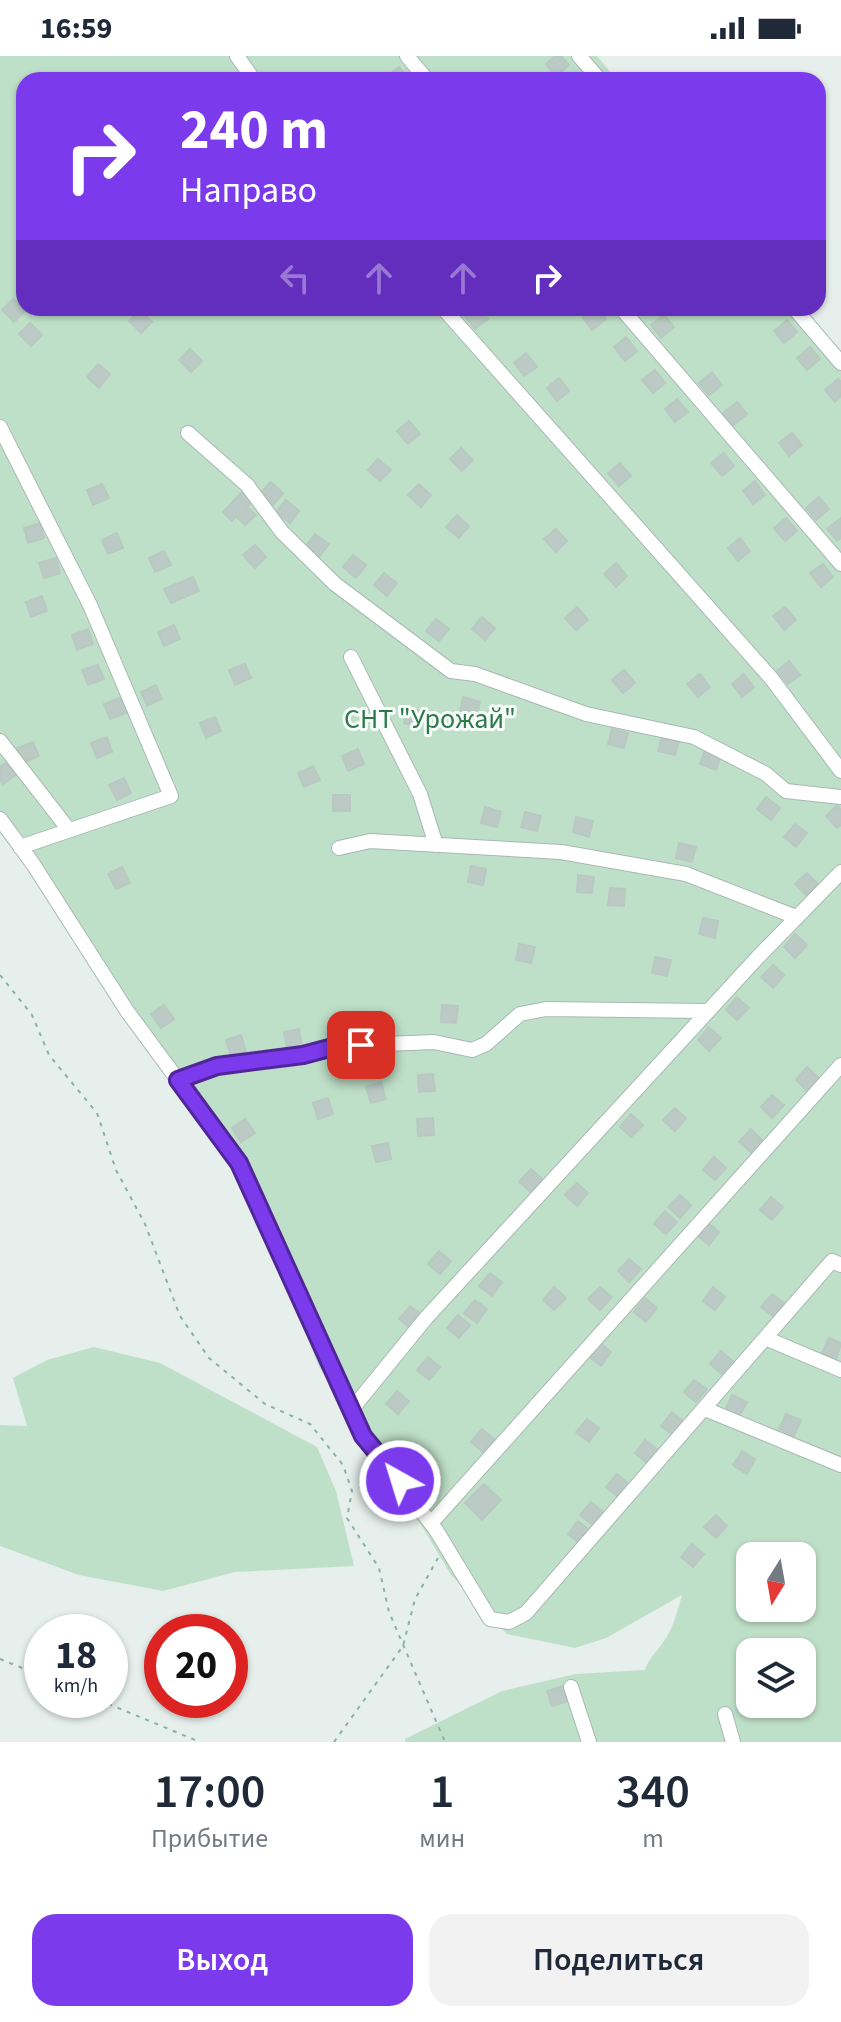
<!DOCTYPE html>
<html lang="ru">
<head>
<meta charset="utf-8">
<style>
	:root { --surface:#fff; --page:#f2f2f3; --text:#1f2937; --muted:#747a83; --accent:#7c3aed }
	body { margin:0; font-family:"Source Sans 3",sans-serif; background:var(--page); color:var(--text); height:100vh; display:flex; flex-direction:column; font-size:30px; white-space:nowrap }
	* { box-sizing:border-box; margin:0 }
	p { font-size:26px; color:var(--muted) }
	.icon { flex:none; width:44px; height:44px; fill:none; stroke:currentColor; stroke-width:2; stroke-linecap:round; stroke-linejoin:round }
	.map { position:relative; height:1686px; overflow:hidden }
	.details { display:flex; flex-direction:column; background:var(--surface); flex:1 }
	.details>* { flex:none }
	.guide { position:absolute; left:16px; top:16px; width:810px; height:244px; border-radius:24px; box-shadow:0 2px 6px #0004; background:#7c3aed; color:#fff; overflow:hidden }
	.needle { width:52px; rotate:191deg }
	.fabs { position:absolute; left:736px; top:1486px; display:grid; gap:16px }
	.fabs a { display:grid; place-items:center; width:80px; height:80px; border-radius:16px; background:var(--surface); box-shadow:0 2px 6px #0004; font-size:40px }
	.speed { position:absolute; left:24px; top:1558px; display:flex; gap:16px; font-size:40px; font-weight:700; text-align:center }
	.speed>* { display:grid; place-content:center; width:104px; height:104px; border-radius:50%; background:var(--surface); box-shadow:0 2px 6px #0004; line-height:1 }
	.speed small { font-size:20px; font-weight:400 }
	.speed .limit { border:12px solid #d22; background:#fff; color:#111 }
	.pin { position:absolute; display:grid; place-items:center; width:68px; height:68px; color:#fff; margin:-34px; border-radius:16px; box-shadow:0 4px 12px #0006 }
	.me { position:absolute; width:88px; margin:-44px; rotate:321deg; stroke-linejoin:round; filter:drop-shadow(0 0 6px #0008) }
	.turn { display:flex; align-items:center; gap:28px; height:168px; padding:0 32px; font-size:36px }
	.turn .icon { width:104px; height:104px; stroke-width:2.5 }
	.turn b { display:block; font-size:56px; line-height:68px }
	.lanes { display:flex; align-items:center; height:76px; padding:0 32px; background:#0003; justify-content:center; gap:40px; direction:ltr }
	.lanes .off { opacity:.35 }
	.eta { display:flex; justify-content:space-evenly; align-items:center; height:136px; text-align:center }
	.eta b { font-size:48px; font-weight:600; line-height:56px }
	.primary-button { display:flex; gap:16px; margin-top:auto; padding:16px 32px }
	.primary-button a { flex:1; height:92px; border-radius:24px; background:var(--accent); color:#fff; font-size:32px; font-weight:600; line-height:92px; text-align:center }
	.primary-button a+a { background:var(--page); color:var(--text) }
	.status { display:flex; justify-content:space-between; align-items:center; height:56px; padding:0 40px; background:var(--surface); direction:ltr }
	.status svg { height:22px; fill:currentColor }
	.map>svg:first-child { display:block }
	.green { fill:#bfe0c8; fill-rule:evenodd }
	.building { fill:#bbcac4; stroke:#b8c9c2; stroke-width:2 }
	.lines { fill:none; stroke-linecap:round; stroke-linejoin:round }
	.minor-casing { stroke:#a8b8b2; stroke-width:16 }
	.path { stroke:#86b3a5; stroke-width:2; stroke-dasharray:4 6; stroke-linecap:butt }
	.minor { stroke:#fff; stroke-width:14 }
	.route-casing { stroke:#51269a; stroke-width:20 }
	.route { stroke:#7c3aed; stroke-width:14 }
	.labels { text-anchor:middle; stroke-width:6; stroke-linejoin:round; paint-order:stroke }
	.park-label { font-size:28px; fill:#2d7a4b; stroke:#f7fbf9 }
</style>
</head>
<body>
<div class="status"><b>16:59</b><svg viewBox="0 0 49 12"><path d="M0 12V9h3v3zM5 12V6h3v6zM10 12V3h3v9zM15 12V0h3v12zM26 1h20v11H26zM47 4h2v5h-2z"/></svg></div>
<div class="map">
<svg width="841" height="1686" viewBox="0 0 841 1686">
	<rect width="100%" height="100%" fill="#e6efeb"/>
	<path class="green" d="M 0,0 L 597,0 L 617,24 L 24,24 L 24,252 L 802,252 L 841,300 L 841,1686 L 405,1686 L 405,1683 L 502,1635 L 576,1618 L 645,1614 C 649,1602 655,1598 662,1588 C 673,1574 677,1556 682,1539 L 606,1582 L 575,1592 L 507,1578 L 451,1519 L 385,1408 L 319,1311 L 247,1126 L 0,767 ZM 750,1500 L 802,1500 L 802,1552 L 750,1552 ZM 750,1596 L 802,1596 L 802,1648 L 750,1648 Z
		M 94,1291 L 160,1307 L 317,1391 L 336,1435 L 354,1510 L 235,1516 L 163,1535 L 79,1519 L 0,1490 L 0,1369 L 27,1370 L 13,1322 L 47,1304 Z"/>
	<path class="building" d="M 555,0 L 561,0 L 569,9 L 556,20 L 546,8 Z
		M 399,11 L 409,24 L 389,24 L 386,21 Z
		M 13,243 L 25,255 L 14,266 L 2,254 Z
		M 475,252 L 478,252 L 488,263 L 475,273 L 465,260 Z
		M 595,252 L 606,263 L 592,274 L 583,262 Z
		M 140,254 L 152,266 L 141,277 L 129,265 Z
		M 664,259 L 674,271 L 661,282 L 651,269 Z
		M 787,264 L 797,276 L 784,287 L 774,275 Z
		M 30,267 L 42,279 L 31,290 L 19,278 Z
		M 626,281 L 637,295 L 625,305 L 614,291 Z
		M 810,291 L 820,303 L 807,314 L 797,302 Z
		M 190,293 L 202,305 L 191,316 L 179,304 Z
		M 526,297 L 537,311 L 524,320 L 514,307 Z
		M 98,308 L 110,318 L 99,332 L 87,321 Z
		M 655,314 L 665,327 L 653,337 L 642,324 Z
		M 712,316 L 722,329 L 709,339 L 699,327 Z
		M 559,322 L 569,335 L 557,345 L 547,332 Z
		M 838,323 L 841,326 L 841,340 L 835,346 L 825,334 Z
		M 677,343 L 688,356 L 675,366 L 665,353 Z
		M 737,346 L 747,358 L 733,369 L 723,357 Z
		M 409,365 L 420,378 L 408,388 L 397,375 Z
		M 792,377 L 802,389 L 789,400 L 779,387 Z
		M 461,392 L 473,404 L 462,415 L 450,403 Z
		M 724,397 L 734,410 L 722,420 L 711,407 Z
		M 378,403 L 391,414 L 380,425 L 368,414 Z
		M 620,407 L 631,420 L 619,430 L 608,417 Z
		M 755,425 L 765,439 L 753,448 L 743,435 Z
		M 271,426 L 283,437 L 273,449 L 260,437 Z
		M 102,428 L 109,442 L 93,449 L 87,434 Z
		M 419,428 L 431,439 L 421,451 L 408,439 Z
		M 243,435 L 253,445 L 247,451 L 256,459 L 245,469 L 236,460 L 232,465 L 223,456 Z
		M 819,441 L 829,453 L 816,464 L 806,452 Z
		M 286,444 L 299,455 L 290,467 L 276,456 Z
		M 457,459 L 469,470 L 459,482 L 446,471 Z
		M 786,462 L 797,475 L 785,485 L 774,472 Z
		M 841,462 L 841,482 L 837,485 L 827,473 Z
		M 40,467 L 44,482 L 28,487 L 24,472 Z
		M 556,473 L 567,485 L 556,496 L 544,483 Z
		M 117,477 L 123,492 L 108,498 L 102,484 Z
		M 315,478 L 329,488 L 319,501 L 306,490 Z
		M 740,482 L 750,495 L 738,505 L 728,492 Z
		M 255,489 L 266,501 L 255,512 L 243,499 Z
		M 164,495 L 171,509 L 155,516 L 149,502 Z
		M 353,499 L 366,509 L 356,522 L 343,511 Z
		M 56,502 L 60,517 L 44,522 L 39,507 Z
		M 616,507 L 627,520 L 616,531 L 604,518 Z
		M 823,508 L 833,521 L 821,531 L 810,517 Z
		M 384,517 L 397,527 L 387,540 L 374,529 Z
		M 193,521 L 199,535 L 171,547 L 164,533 Z
		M 42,540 L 47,555 L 31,561 L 26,546 Z
		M 577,551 L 588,564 L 576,574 L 565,562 Z
		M 785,551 L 796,564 L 784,574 L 773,560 Z
		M 482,561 L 495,572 L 485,584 L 472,573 Z
		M 436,563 L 449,573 L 439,585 L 426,575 Z
		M 174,569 L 180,583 L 164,590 L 158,576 Z
		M 88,573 L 93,588 L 77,594 L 72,579 Z
		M 789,605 L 800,619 L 788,628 L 777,615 Z
		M 245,608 L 251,622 L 235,629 L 229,614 Z
		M 98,609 L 104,623 L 88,629 L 82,614 Z
		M 624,614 L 635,627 L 623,637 L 612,624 Z
		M 700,618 L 710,631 L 698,641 L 687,628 Z
		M 744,618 L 754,631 L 742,641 L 732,628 Z
		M 156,629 L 162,643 L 147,650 L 141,636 Z
		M 463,641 L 480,646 L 476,661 L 460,656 Z
		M 120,642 L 126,657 L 110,663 L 104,648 Z
		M 408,652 L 425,656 L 421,671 L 404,667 Z
		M 215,661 L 221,675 L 206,682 L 200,667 Z
		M 612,673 L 628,677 L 624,692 L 608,688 Z
		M 662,680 L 679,684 L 675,699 L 658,695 Z
		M 107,681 L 112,696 L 97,702 L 91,687 Z
		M 33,686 L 39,700 L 23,707 L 17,692 Z
		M 358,693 L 364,708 L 348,715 L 342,700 Z
		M 705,694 L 721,699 L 716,714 L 700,708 Z
		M 9,705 L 17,718 L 3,728 L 0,723 L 0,711 Z
		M 313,710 L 320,724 L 304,731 L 298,717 Z
		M 124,722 L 131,737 L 117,744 L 109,729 Z
		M 333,739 L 350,739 L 350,755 L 333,755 Z
		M 766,741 L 780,752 L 771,764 L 757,753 Z
		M 837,749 L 841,754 L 841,769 L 837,772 L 826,760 Z
		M 485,751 L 501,756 L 497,771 L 481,767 Z
		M 525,756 L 541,760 L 537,775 L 521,771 Z
		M 576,761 L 593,765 L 589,781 L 573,776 Z
		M 795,768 L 807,777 L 796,791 L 784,781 Z
		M 679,787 L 696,791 L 692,806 L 676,802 Z
		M 471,810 L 486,813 L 483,829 L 468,826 Z
		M 122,811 L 130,827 L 116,833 L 108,818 Z
		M 807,817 L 819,829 L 807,840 L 795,828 Z
		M 578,819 L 594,821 L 592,837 L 577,836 Z
		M 610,832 L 625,833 L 624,850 L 608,849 Z
		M 703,862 L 718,865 L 715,882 L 699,878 Z
		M 795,878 L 807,889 L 795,902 L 784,891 Z
		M 519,888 L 535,891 L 531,907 L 516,904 Z
		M 655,901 L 671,904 L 667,920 L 652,917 Z
		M 773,909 L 784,919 L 773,932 L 761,921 Z
		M 737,941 L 749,952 L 737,964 L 726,954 Z
		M 164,949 L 174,963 L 161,972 L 151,958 Z
		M 442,949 L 458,950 L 456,967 L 441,966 Z
		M 350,962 L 353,979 L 338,982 L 334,965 Z
		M 709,971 L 721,982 L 709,995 L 698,984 Z
		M 299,973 L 302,990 L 287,993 L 284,976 Z
		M 241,979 L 246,995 L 231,1000 L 226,984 Z
		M 807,1011 L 819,1022 L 807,1035 L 796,1024 Z
		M 433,1018 L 435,1035 L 419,1036 L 418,1019 Z
		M 381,1026 L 386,1043 L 371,1047 L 366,1031 Z
		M 772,1039 L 784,1049 L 772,1062 L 761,1051 Z
		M 328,1042 L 333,1058 L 318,1063 L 313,1047 Z
		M 675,1052 L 686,1062 L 675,1075 L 663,1064 Z
		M 631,1058 L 643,1069 L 631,1081 L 620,1071 Z
		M 433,1062 L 434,1079 L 418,1080 L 417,1063 Z
		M 245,1063 L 255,1077 L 241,1086 L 232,1072 Z
		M 751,1073 L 762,1084 L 751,1096 L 739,1086 Z
		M 388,1087 L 391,1103 L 376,1106 L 372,1090 Z
		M 714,1101 L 726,1112 L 715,1124 L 703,1114 Z
		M 531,1113 L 542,1123 L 531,1136 L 519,1126 Z
		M 577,1127 L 588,1137 L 577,1150 L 565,1139 Z
		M 680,1139 L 691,1149 L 680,1162 L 668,1151 Z
		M 771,1141 L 783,1151 L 772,1164 L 760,1154 Z
		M 665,1155 L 677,1166 L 666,1178 L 654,1168 Z
		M 707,1166 L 719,1176 L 709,1189 L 697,1179 Z
		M 439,1195 L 451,1205 L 440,1218 L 428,1208 Z
		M 629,1203 L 641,1213 L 629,1226 L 618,1215 Z
		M 490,1217 L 502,1226 L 492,1240 L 479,1230 Z
		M 554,1231 L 566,1242 L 554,1254 L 543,1244 Z
		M 600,1231 L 612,1241 L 600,1254 L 588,1243 Z
		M 713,1231 L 725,1241 L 715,1254 L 703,1245 Z
		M 772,1238 L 784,1247 L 774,1261 L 761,1251 Z
		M 645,1242 L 657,1252 L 646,1266 L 634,1256 Z
		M 475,1244 L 487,1253 L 477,1267 L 464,1257 Z
		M 410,1250 L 422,1259 L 411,1273 L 399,1263 Z
		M 458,1259 L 470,1269 L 459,1282 L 447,1272 Z
		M 829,1282 L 841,1287 L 836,1304 L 822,1297 Z
		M 599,1286 L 611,1296 L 601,1310 L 588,1300 Z
		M 721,1295 L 733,1305 L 722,1318 L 710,1308 Z
		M 428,1301 L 440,1311 L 429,1324 L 417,1314 Z
		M 694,1324 L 707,1333 L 696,1346 L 684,1336 Z
		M 397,1335 L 409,1345 L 398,1358 L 386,1348 Z
		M 732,1339 L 747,1346 L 739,1361 L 725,1355 Z
		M 672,1356 L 684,1366 L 673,1379 L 661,1370 Z
		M 786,1358 L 801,1364 L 794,1380 L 779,1373 Z
		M 587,1363 L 599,1372 L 589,1386 L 576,1376 Z
		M 482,1373 L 494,1383 L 483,1396 L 471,1386 Z
		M 645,1384 L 658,1394 L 647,1407 L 635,1397 Z
		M 742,1395 L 755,1403 L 747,1418 L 733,1409 Z
		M 617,1418 L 629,1428 L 618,1441 L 606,1431 Z
		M 484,1428 L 501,1444 L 482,1464 L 465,1447 Z
		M 591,1446 L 603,1456 L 592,1469 L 580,1459 Z
		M 716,1459 L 727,1470 L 716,1482 L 704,1471 Z
		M 578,1465 L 591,1475 L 580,1488 L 568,1478 Z
		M 692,1488 L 704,1498 L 693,1511 L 681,1501 Z
		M 563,1630 L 568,1645 L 552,1650 L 547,1635 Z"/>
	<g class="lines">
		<defs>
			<path id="minor" d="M 237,0 L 254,24
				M 407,0 L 427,24
				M 579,0 L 600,24
				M 443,252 L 771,622 L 841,715
				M 621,252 L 841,508
				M 794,252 L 841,307
				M 0,371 L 90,549 L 171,740 L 20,791
				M 188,377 L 247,429 L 282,476 L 335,528 L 451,615 L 475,618 L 586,658 L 694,681 L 766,718 L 786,735 L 841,741
				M 351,601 L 420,738 L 436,789
				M 0,685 L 69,774
				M 0,763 L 33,808 L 127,955 L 239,1107 L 363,1380 L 436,1474 L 490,1563 L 509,1566 L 526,1557 L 832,1205 L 841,1209
				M 339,792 L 370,785 L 561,796 L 686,818 L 796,861
				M 178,1024 L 217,1010 L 303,999 L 337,990 L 434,986 L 472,994 L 486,988 L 520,958 L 546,953 L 708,955
				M 765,1282 L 841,1314
				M 352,1353 L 426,1262 L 758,901 L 841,816
				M 705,1353 L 841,1409
				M 431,1467 L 841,1009
				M 571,1631 L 589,1686
				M 725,1658 L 733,1686"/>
		</defs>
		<use href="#minor" class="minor-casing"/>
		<path class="path" d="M 0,919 L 32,959 L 49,999 L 97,1057 L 116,1114 L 145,1168 L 180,1260 L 209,1302 L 265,1348 L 310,1368 L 343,1409 L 352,1435 L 347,1462 L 379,1512 L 389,1556 L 445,1686
			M 0,1603 L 42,1620
			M 99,1644 L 200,1686
			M 334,1686 L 403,1590 L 415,1543 L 438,1502"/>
		<use href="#minor" class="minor"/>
	</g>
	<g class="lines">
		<defs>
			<path id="route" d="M 361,989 L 337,990 L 303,999 L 217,1010 L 178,1024 L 239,1107 L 363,1380 L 400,1425"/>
		</defs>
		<use href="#route" class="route-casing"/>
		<use href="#route" class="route"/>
	</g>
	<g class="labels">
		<g class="park-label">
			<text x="430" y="672">СНТ "Урожай"</text>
		</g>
	</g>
</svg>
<div class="fabs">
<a><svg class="needle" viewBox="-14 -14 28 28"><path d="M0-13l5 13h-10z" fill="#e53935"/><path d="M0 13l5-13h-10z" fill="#747a83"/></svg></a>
<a><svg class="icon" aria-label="layers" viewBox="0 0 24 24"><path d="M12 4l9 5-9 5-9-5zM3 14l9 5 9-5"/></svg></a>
</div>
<div class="speed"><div>18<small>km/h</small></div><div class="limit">20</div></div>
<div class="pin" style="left:361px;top:989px;background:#d93025"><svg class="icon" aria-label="arrive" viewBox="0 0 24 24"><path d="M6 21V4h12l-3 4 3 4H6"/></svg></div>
<svg class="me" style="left:400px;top:1425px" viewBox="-20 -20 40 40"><circle r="17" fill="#7c3aed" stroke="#fff" stroke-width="3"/><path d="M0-11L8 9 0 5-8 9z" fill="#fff"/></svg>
<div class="guide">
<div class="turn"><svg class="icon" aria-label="right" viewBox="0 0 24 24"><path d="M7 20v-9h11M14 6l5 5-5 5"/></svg><div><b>240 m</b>Направо</div></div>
<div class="lanes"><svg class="icon off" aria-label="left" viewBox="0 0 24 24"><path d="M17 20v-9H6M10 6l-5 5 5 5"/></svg><svg class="icon off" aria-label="ahead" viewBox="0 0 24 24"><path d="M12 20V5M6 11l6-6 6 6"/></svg><svg class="icon off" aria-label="ahead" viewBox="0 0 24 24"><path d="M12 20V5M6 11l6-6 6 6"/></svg><svg class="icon" aria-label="right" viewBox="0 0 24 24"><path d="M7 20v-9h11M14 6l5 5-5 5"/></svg></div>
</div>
</div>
<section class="details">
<div class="eta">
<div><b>17:00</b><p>Прибытие</p></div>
<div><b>1</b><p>мин</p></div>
<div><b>340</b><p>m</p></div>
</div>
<div class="primary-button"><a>Выход</a><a>Поделиться</a></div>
</section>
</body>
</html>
